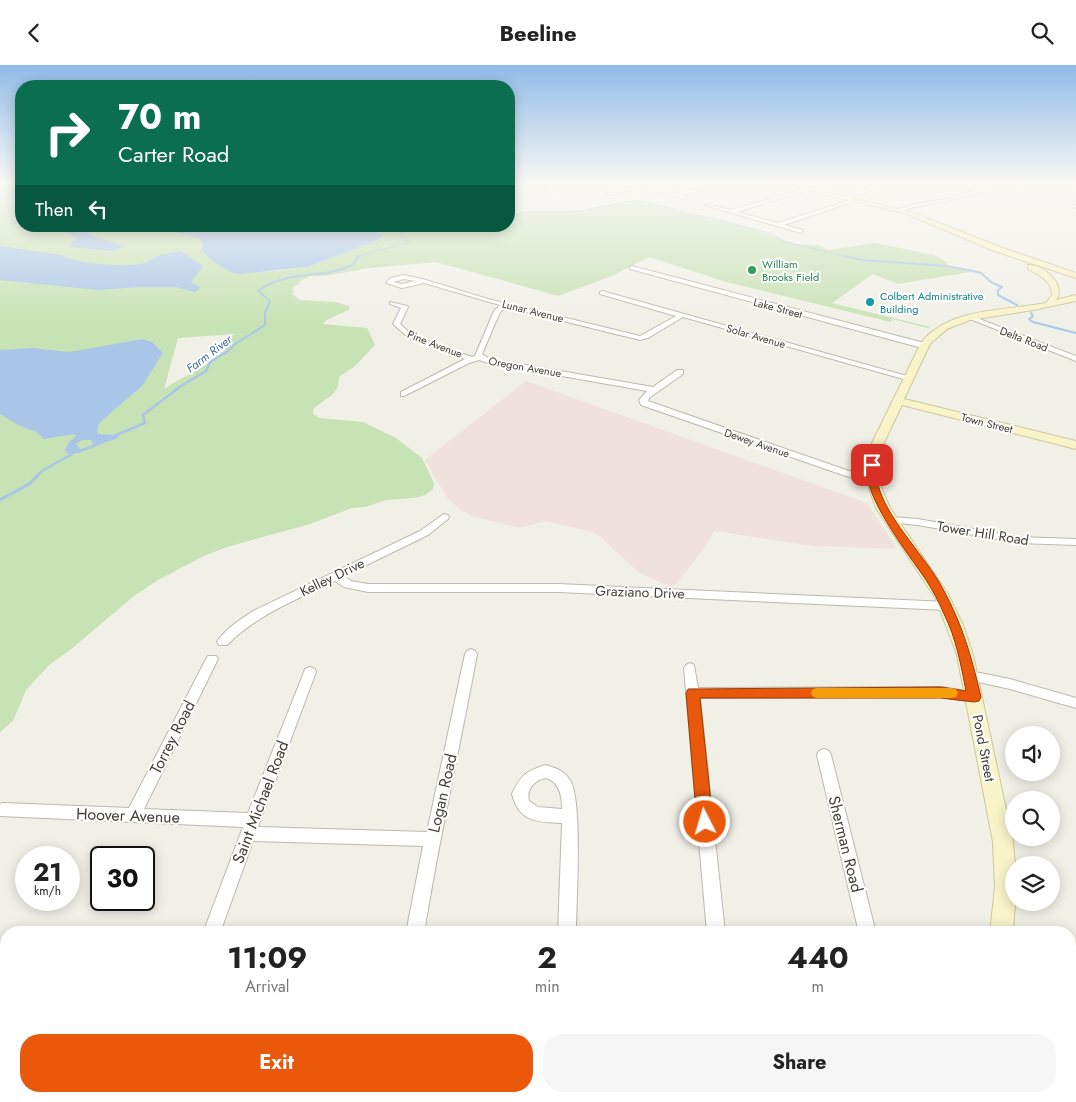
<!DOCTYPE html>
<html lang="en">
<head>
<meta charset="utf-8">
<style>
	:root { --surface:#fff; --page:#f6f6f6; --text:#222; --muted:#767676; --accent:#ea580c }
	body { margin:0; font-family:Jost,sans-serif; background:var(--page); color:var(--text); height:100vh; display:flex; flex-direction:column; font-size:19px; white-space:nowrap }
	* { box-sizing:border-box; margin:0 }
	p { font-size:16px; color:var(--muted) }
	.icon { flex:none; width:28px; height:28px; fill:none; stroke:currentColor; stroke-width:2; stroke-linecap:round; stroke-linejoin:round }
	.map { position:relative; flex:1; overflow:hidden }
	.sheet { position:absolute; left:0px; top:861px; width:1076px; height:176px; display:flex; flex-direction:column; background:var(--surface); border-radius:20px 20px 0 0; box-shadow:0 2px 12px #0003 }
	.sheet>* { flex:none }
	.hud { position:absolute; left:15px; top:15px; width:500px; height:152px; border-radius:20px; box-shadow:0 2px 12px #0003; background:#0b6e4f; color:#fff; overflow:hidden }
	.controls { position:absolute; left:1005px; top:661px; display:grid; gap:10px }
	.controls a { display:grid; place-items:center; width:55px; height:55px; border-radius:50%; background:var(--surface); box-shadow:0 2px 12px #0003; font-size:25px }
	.speed { position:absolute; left:15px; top:781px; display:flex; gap:10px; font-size:25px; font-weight:700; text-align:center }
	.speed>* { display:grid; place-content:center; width:65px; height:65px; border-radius:50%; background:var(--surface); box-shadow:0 2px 12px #0003; line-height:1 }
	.speed small { font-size:12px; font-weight:400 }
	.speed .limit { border:2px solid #111; border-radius:8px; background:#fff; color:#111 }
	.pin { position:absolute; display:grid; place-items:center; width:42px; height:42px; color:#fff; margin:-21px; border-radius:10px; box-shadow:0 2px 8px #0006 }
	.me { position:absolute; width:55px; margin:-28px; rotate:355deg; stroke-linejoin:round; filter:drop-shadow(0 0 4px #0008) }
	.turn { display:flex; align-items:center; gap:18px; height:105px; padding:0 20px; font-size:22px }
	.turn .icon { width:65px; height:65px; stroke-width:2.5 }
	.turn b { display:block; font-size:35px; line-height:42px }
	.then { display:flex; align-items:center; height:48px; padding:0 20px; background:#0003; gap:10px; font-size:19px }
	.eta { display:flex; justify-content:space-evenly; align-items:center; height:85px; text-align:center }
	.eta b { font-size:30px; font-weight:700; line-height:35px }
	.primary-button { display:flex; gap:10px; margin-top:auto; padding:10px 20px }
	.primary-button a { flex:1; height:58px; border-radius:20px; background:var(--accent); color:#fff; font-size:20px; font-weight:700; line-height:58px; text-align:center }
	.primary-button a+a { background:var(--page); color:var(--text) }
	header { display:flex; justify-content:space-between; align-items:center; height:65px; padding:0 20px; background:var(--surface); font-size:22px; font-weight:700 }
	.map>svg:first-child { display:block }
	.residential { fill:#e5e2d6 }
	.medical { fill:#f1e1dc }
	.green { fill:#c7e2b4; fill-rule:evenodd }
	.water { fill:#a9c6e8 }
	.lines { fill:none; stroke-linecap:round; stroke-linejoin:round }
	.stream-far4 { stroke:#a9c6e8; stroke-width:1 }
	.stream-far3 { stroke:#a9c6e8; stroke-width:2 }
	.stream-far2 { stroke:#a9c6e8; stroke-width:2.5 }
	.stream-far1 { stroke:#a9c6e8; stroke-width:3 }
	.stream { stroke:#a9c6e8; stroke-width:5 }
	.street-casing { stroke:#bcb8ab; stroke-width:2 }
	.secondary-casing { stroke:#ccc69b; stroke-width:2 }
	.street { fill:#fff; fill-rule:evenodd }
	.secondary { fill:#f9f3ca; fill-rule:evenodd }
	.route { fill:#ea580c; stroke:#983908 }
	.slow { fill:#f59e0b }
	.leisure-dot { fill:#2e9e5b; stroke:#fff; stroke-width:2 }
	.culture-dot { fill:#0f9aa8; stroke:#fff; stroke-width:2 }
	.labels { text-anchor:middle; stroke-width:4; stroke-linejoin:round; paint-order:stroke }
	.far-leisure-label { font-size:11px; fill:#27864d; stroke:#fff; text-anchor:start }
	.far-culture-label { font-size:11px; fill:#0d838f; stroke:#fff; text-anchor:start }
	.far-street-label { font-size:11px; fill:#444037; stroke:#fff }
	.far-water-label { font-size:12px; font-style:italic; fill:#3b6aa4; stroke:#fff }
	.street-label { font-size:14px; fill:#444037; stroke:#fff }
	.near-street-label { font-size:16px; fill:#444037; stroke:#fff }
</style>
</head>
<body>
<header><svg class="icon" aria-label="back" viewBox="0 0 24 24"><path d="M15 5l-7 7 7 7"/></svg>Beeline<svg class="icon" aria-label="search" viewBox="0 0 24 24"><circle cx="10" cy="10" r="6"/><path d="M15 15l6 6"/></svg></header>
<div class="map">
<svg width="1076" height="1037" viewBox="0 0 1076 1037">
	<rect width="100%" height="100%" fill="#f1f0e7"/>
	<path class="residential" d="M 1070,873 L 1076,876 L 1076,1037 L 1043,1037 L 1025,1031 L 1070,1031 Z"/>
	<path class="medical" d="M 526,316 L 867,438 L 897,484 L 813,481 L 714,466 L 703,485 L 676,519 L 669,521 L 638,507 L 601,472 L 591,467 L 546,456 L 519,463 L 472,451 L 462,446 L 447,433 L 425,395 Z"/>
	<path class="green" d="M 0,117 L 21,117 L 21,122 L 12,125 L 21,126 L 21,161 L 156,161 L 200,174 L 203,179 L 204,189 L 234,208 L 277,206 L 307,202 L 381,173 L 378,167 L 368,162 L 357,161 L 509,161 L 509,151 L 526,147 L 578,146 L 625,136 L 642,136 L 751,164 L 795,179 L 819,180 L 828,185 L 875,178 L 934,190 L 947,197 L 946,201 L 976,206 L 898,219 L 873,209 L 832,238 L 930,262 L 928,263 L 892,254 L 891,257 L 726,217 L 649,192 L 612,211 L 558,231 L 436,197 L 369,203 L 325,211 L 311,211 L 300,216 L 300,218 L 292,223 L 294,226 L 292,229 L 300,235 L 336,237 L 349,241 L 350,244 L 325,256 L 323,259 L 367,263 L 375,280 L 355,301 L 339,312 L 338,322 L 332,330 L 314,343 L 313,349 L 320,353 L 363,357 L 396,373 L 422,393 L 434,418 L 433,424 L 425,430 L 414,433 L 386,435 L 365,442 L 352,443 L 310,459 L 227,482 L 204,491 L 158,515 L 134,531 L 70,585 L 49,600 L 26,625 L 13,656 L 0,667 L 0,124 L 11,124 L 0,123 ZM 235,269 L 225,275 L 228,281 C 211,301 185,310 164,324 L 178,273 Z
		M 6,973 L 6,1031 L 85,1031 L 83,1037 L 0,1037 L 0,975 Z"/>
	<path class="water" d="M 61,161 L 85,161 L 84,165 L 93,171 L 124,181 L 112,186 L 71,182 L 70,180 L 76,174 Z
		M 156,161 L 361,161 L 368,162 L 383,171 L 375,176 L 307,202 L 238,209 C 228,208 209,194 202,186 L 203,179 L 200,174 Z
		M 0,181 L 61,190 C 76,199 127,203 145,198 C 149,197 151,194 155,192 C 162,189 173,187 181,186 L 203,201 L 191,217 L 200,222 L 199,225 L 194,227 L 176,222 L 138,222 L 99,225 L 0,215 Z
		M 143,274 L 152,277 L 163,288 L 142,321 L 99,358 L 97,369 L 116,370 L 119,371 L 116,374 L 94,381 L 91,375 L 82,375 L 76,379 L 81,385 L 80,387 L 69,390 L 65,385 L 69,377 L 76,371 L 75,369 L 44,374 L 36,367 L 18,360 L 0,349 L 0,285 L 32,283 L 69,287 Z"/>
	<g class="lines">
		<path class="stream-far4" d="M 9,132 L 16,130
			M 509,150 L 527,147 L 581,146 L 636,135 L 680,145 L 687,151 L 703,151 L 769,168 L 786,177 L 851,193
			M 372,177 L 380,183
			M 357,193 C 373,184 392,184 409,177 L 399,170 L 413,161"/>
		<path class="stream-far3" d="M 846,191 L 862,195 L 946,201 L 973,206 L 981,208 L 991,217 L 1002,222 L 998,225 L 998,230 L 1017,240
			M 1031,248 L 1033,251 L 1029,254 L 1033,257 L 1076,268
			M 225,289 L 235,279 L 265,260 L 265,248 L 270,236 L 258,226 C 284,205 326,214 352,200 C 355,198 356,194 359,191"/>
		<path class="stream-far2" d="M 114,371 L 145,358 L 143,350 L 181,321 L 206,306 L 210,297 L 226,287
			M 78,387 L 98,379
			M 36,412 L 42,406 L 72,389"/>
		<path class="stream-far1" d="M 0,435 L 29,419 L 37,411"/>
		<path class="stream" d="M 1024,1031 L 1040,1037
			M 361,1037 L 363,1031
			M 742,1037 L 752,1031"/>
		<defs>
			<path id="street" d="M 557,117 L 563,117 L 550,123 L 553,128 L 549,129 L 545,123 Z
				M 627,117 L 635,117 L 675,129 L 698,123 L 700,120 L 696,117 L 701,117 L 704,120 L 702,125 L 681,130 L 687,132 L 685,134 L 642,122 L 609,130 L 607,129 L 637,121 Z
				M 890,117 L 897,117 L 848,133 L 844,132 Z
				M 998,117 L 1005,117 C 972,134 933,137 898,146 L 896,145 L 919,138 L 948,134 Z
				M 807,123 L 811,124 L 737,147 L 778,158 L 854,134 L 858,135 L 784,160 L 803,165 L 801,168 L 705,140 L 707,139 L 732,145 Z
				M 1074,140 L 1076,140 L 1076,143 L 1074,142 Z
				M 632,201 L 928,279 L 929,281 L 922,283 L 630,204 L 630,202 Z
				M 404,210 L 426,215 L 488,234 L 640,271 L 676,251 L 600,229 L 600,227 L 602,226 L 914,313 L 907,315 L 683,252 L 648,273 L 640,275 L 506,242 L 500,247 L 482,289 L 490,294 L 653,322 L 677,305 L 683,305 L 683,309 L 649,333 L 648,336 L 849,406 L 875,413 L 877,415 L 872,418 L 843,410 L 641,340 L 639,335 L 647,326 L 488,298 L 479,295 L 469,298 L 404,331 L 401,331 L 401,327 L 465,294 L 409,273 L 393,259 L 401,243 L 390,239 L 390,237 L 407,241 L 408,242 L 400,259 L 413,271 L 472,292 L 475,291 L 494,246 L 500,240 L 424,218 L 402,223 L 386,218 L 390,213 ZM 404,214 L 415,216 L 402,219 L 393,217 Z
				M 970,252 L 974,252 L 1076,291 L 1076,296 L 970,254 Z
				M 444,449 L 448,450 L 449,452 L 448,454 L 428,470 L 344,511 L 351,516 L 368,519 L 558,519 L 947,537 L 953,541 L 947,545 L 558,527 L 368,527 L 344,522 L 335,516 C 297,534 257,550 227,580 L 219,580 L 217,577 C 225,564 240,555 253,546 L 420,466 Z
				M 891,452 L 918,454 L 1018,472 L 1076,474 L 1076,480 L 1018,478 L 918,460 L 887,457 L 886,455 Z
				M 471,584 L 475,586 L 477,589 C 460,682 439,774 424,868 L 406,868 L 423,781 L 253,776 L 220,868 L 203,868 L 243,762 L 0,751 L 0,739 L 3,738 L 129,743 L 206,594 L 208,591 L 216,591 L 218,594 L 144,744 L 248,748 L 304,607 L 305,604 L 310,602 L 315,604 L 316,607 L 258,762 L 427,767 L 465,589 L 467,586 Z
				M 690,598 L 694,600 L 698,623 L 941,622 L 974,627 L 979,628 L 981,632 L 979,636 L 974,637 L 941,632 L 700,633 L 725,868 L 707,868 L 684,603 L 686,600 Z
				M 970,606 L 1010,614 L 1076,633 L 1076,643 L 1010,624 L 965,614 L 964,611 L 965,608 Z
				M 824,684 L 829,686 L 831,690 L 876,868 L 859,868 L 817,690 L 819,686 Z
				M 545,700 C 556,703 563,705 570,715 C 583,734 576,839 576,868 L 558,868 L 562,758 C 537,757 519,757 512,729 C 521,710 525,707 545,700 ZM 545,713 C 559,716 562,730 562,744 L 538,742 L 529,736 C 526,724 534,716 545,713 Z
				M 1070,991 L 1076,993 L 1076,1013 L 1070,1011 Z"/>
			<path id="secondary" d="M 774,117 L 785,117 L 911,147 L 1000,182 L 1076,208 L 1076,213 L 994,186 L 907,149 Z
				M 1028,200 C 1043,199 1067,220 1056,235 L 1076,230 L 1076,236 L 1033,245 L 970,255 L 947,264 L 930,279 L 904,334 L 1076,376 L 1076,384 L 902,340 L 880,386 L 878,415 L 890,443 L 948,529 L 963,560 L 973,590 L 1013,777 L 1015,800 L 1014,838 L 1015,838 L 1013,868 L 990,868 L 995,822 L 993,777 L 957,590 L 936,534 L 876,443 L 866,415 L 868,386 L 921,278 C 949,242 1005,246 1046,238 L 1052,230 C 1052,216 1039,210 1028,204 Z
				M 960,1031 L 986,1031 L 985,1037 L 959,1037 Z"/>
		</defs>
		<use href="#street" class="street-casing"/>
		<use href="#secondary" class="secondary-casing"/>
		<use href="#street" class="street"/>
		<use href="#secondary" class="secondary"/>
	</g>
	<linearGradient id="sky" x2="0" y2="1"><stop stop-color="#8fbbe8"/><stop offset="0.45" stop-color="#f9f8f4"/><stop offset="1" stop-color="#f9f8f4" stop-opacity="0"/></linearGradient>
	<rect width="1076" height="262" fill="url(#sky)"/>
	<path class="route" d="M 868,398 L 875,398 L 876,400 C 877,407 877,413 878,419 C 885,451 922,488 939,517 C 961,555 971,589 981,632 L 979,636 L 974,637 L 941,633 L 700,633 L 713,757 L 711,762 L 705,764 L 700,762 L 697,757 L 686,628 L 688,624 L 941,622 L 966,626 C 961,600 956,573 944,549 C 939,537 933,526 926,515 C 910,491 858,426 868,398 Z"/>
	<path class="slow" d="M 817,623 L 951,623 L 956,624 L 958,628 L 956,632 L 951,633 L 817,633 L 813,632 L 811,628 L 813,624 Z"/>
	<circle class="leisure-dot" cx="752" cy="205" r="5"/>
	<circle class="culture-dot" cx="870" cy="237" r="5"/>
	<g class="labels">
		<g class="far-leisure-label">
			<text x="762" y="203">William<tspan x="762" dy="13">Brooks Field</tspan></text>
		</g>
		<g class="far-culture-label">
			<text x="880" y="235">Colbert Administrative<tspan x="880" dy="13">Building</tspan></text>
		</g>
		<g class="far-street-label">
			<text transform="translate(778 243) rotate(15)" y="4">Lake Street</text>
			<text transform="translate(533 246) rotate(14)" y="4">Lunar Avenue</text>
			<text transform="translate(756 271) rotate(16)" y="4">Solar Avenue</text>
			<text transform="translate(1024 274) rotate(21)" y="4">Delta Road</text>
			<text transform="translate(435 279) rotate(21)" y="4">Pine Avenue</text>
			<text transform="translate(525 302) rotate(10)" y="4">Oregon Avenue</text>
			<text transform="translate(987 358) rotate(14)" y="4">Town Street</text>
			<text transform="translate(757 378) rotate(19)" y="4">Dewey Avenue</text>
		</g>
		<g class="far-water-label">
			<text transform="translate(209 289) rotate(-37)" y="4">Farm River</text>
		</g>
		<g class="street-label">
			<text transform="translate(983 468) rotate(9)" y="5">Tower Hill Road</text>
			<text transform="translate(332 512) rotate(-26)" y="5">Kelley Drive</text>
			<text transform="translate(640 527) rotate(2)" y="5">Graziano Drive</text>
			<text transform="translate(984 683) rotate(79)" y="5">Pond Street</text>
		</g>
		<g class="near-street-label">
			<text transform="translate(172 672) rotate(-63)" y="6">Torrey Road</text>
			<text transform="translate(442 728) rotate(-77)" y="6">Logan Road</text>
			<text transform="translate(260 737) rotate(-69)" y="6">Saint Michael Road</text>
			<text transform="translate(128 750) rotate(2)" y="6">Hoover Avenue</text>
			<text transform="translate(846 779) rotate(76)" y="6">Sherman Road</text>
		</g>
	</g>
</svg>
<div class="controls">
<a><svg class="icon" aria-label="sound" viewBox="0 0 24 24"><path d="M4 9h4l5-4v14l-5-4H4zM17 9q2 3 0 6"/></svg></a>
<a><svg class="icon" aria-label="search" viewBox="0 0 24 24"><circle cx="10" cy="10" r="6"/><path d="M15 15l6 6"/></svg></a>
<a><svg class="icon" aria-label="layers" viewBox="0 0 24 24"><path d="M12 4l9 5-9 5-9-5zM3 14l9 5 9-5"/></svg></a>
</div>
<div class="speed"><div>21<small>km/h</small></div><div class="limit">30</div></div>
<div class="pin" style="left:872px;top:400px;background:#d93025"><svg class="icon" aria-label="arrive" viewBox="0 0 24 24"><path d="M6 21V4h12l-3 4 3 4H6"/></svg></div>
<svg class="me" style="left:705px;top:757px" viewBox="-20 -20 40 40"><circle r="17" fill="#ea580c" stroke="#fff" stroke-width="3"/><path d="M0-11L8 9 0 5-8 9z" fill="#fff"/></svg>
<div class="hud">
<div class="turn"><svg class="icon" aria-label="right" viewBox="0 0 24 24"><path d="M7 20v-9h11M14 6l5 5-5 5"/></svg><div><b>70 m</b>Carter Road</div></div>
<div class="then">Then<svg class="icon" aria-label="left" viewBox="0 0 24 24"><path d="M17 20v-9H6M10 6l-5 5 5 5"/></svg></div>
</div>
<section class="sheet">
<div class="eta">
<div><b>11:09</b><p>Arrival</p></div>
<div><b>2</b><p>min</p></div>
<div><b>440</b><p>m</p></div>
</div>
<div class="primary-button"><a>Exit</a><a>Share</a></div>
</section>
</div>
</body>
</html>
